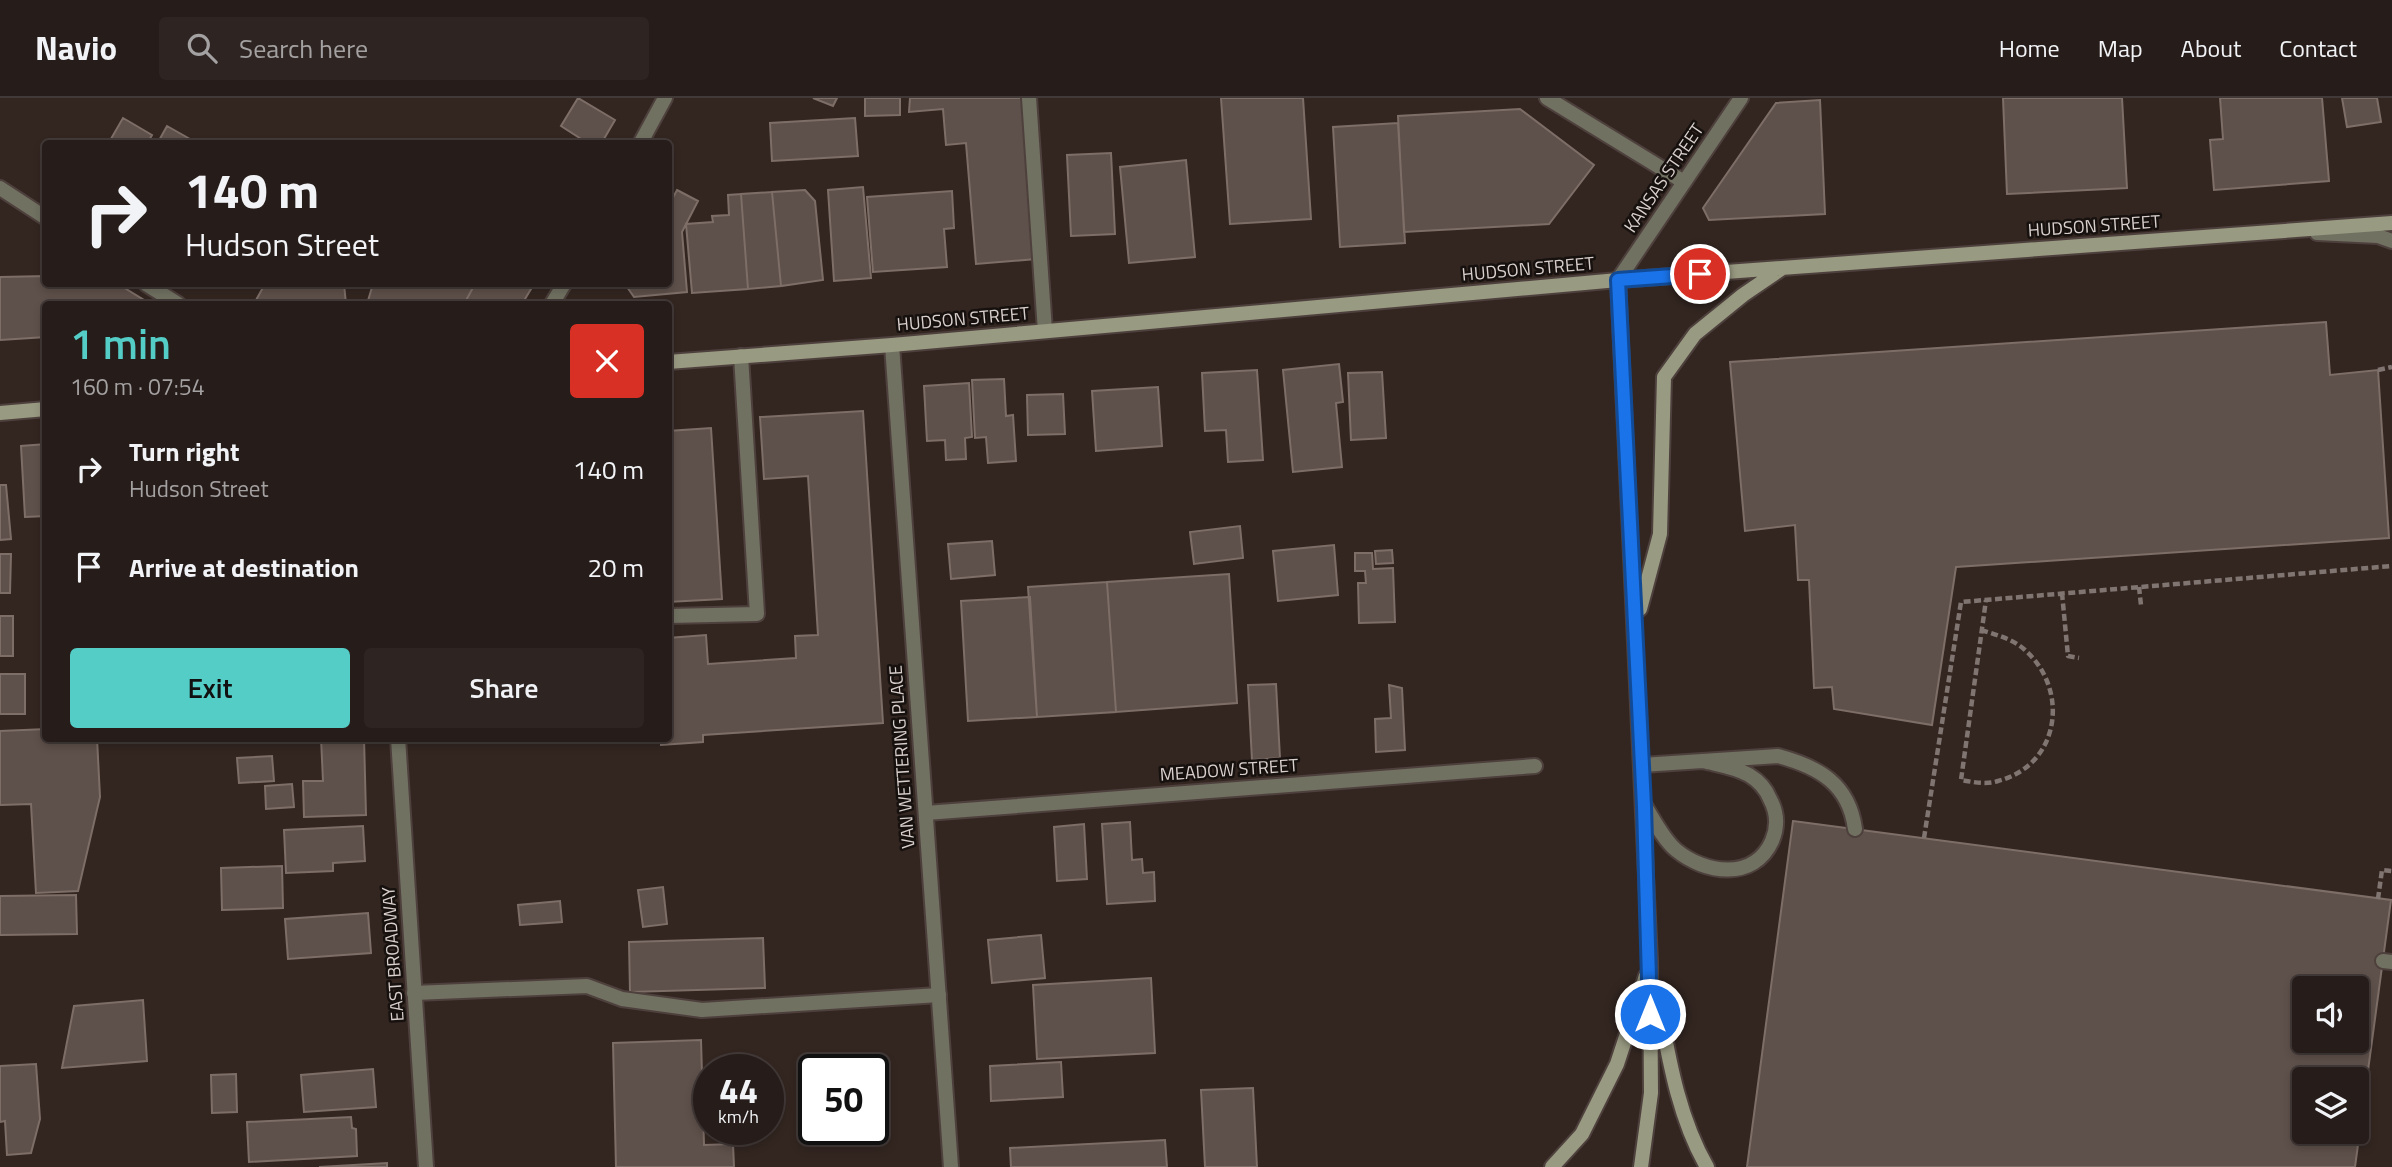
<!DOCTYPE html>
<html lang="en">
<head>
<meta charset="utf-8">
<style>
	:root { --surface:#261c19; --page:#2e2522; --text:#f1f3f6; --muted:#a4a1a2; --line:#423a38; --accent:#54cdc6 }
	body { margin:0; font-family:"Titillium Web",sans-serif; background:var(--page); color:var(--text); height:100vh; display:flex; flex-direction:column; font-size:26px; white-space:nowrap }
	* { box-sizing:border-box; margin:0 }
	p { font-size:23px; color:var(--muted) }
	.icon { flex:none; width:38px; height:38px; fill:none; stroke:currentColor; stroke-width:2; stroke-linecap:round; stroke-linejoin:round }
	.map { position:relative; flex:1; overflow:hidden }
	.side { position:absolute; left:42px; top:203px; width:630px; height:441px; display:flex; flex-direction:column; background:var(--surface); border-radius:7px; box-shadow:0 4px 10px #0003,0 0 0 2px var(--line) }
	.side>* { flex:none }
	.banner { position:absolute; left:42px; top:42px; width:630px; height:147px; border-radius:7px; box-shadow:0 4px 10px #0003,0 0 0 2px var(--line); background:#261c19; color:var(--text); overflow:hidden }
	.fabs { position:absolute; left:2292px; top:878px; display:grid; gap:14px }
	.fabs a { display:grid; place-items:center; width:77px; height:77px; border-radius:7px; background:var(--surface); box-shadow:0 4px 10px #0003,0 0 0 2px var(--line); font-size:35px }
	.speed { position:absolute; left:693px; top:956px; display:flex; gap:14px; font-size:35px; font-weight:700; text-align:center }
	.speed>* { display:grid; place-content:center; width:91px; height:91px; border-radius:50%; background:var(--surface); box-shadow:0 4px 10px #0003,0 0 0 2px var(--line); line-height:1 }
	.speed small { font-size:18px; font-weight:400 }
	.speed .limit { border:4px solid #111; border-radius:10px; background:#fff; color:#111 }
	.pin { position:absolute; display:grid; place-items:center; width:60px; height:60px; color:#fff; margin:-30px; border:4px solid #fff; border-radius:50%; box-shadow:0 2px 7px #0007 }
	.me { position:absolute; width:77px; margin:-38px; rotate:0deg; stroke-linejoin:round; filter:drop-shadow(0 0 5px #0008) }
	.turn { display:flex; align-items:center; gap:24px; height:147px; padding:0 28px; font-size:32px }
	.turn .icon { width:91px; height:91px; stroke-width:2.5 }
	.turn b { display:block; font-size:49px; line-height:60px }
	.round { display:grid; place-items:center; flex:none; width:74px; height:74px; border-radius:7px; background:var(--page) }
	.head { display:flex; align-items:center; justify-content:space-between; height:119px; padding:0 28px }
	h1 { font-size:42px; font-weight:600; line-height:52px; color:var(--accent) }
	.primary-button { display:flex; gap:14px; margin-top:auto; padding:14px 28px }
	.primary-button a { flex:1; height:80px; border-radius:7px; background:var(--accent); color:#111; font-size:28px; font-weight:600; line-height:80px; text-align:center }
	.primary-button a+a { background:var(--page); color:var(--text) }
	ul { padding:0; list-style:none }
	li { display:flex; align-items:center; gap:21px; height:98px; padding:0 28px }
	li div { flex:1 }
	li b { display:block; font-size:26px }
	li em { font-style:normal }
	header { display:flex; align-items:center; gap:42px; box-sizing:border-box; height:98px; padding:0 35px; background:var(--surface); border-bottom:2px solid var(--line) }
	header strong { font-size:33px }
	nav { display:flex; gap:38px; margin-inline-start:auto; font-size:24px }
	.search { width:490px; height:63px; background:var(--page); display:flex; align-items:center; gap:18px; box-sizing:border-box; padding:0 24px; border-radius:7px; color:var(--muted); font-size:26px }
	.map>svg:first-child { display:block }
	.building { fill:#5e504a; stroke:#7e6e68; stroke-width:2; fill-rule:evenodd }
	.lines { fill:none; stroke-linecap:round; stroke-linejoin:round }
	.service-casing { stroke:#4e413d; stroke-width:18 }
	.minor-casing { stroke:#4e413d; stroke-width:18 }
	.secondary-casing { stroke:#4e413d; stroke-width:18 }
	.path { stroke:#817571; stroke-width:4.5; stroke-dasharray:7 3.5; stroke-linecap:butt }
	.service { stroke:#717162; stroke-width:14 }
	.minor { stroke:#717162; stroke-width:14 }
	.secondary { stroke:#999a82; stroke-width:14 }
	.route-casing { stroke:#114b97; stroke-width:18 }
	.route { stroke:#1a73e8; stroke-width:12 }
	.labels { text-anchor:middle; stroke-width:5; stroke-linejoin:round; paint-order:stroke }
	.street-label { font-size:18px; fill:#d9d0cd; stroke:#16110e }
</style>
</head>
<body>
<header>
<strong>Navio</strong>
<div class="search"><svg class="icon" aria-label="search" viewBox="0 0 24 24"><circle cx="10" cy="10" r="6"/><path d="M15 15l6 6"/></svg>Search here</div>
<nav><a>Home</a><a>Map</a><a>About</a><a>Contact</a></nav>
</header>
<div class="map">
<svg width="2392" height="1069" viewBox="0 0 2392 1069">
	<rect width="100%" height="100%" fill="#332621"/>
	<path class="building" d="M 578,0 L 615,22 L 601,46 L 589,46 L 561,28 Z
		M 813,0 L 837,0 L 833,8 Z
		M 865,0 L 900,0 L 900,17 L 865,18 Z
		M 910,0 L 1023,0 L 1036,161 L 976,166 L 966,45 L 946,47 L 943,11 L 909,14 Z
		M 1221,0 L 1303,0 L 1311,121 L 1230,126 Z
		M 2003,0 L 2122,0 L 2127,90 L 2007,96 Z
		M 2220,0 L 2322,0 L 2329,83 L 2214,92 L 2210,42 L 2223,41 Z
		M 2342,0 L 2377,0 L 2381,24 L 2347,29 Z
		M 1820,2 L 1825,116 L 1709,122 L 1703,110 L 1776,5 Z
		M 1520,11 L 1594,67 L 1549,126 L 1404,134 L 1398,18 Z
		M 123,20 L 152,37 L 147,46 L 108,46 Z
		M 855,20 L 858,58 L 772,63 L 770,25 Z
		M 1398,25 L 1405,145 L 1340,149 L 1333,29 Z
		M 167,28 L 197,45 L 197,46 L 157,46 Z
		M 1111,55 L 1115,136 L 1071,138 L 1067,57 Z
		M 1186,62 L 1195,159 L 1129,165 L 1120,69 Z
		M 863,89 L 871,180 L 834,183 L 828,92 Z
		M 677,92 L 698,103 L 682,134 L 687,194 L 634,199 L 627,189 L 629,186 L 668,186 L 668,109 Z
		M 805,92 L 815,103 L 823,182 L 781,188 L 772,94 Z
		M 952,93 L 954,130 L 944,131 L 947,169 L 873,174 L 867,99 Z
		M 772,94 L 781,188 L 748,191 L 741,96 Z
		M 741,96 L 748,191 L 692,195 L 686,126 L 713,124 L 712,118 L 729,117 L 728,97 Z
		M 46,178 L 46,186 L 118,186 L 144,202 L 143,206 L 46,206 L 46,239 L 0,242 L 0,179 Z
		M 265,186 L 344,186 L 346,206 L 260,206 L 256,202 Z
		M 373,186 L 475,186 L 464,206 L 367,206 Z
		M 475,186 L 534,186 L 522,206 L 464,206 Z
		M 2326,224 L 2330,277 L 2378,272 L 2389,440 L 1956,469 L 1932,627 L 1834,611 L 1832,589 L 1814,590 L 1809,482 L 1798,482 L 1795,427 L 1745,433 L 1730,264 Z
		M 1339,266 L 1343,304 L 1336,305 L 1342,369 L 1293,374 L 1283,272 Z
		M 1257,272 L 1263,362 L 1228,364 L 1226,332 L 1205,333 L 1202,275 Z
		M 1382,274 L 1386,340 L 1351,342 L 1348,275 Z
		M 1004,281 L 1006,318 L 1013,317 L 1016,363 L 988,365 L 986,339 L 975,340 L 972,282 Z
		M 969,285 L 972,339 L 965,340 L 966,361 L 946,362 L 945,342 L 927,343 L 924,288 Z
		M 1158,289 L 1162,348 L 1096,353 L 1092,293 Z
		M 1063,296 L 1065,336 L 1028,337 L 1027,297 Z
		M 863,313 L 883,625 L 703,637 L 703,644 L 661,647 L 661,640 L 668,640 L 668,540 L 706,537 L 708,566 L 796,560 L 795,538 L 818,537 L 808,378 L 764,381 L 760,319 Z
		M 711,330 L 722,501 L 668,504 L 668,333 Z
		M 46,346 L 46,418 L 25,419 L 21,348 Z
		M 0,387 L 6,387 L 11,441 L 0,442 Z
		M 1240,428 L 1243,460 L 1194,466 L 1190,434 Z
		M 992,443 L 995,477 L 951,481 L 948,446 Z
		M 1334,447 L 1338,497 L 1278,503 L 1273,453 Z
		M 1392,452 L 1393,465 L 1376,466 L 1375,453 Z
		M 1355,455 L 1372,455 L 1373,471 L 1393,470 L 1395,524 L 1359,525 L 1358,485 L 1366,485 L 1365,473 L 1355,473 Z
		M 0,456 L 11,456 L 10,495 L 0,495 Z
		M 1229,476 L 1237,605 L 1116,614 L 1107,484 Z
		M 1107,484 L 1116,614 L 1037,619 L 1028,489 Z
		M 1030,499 L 1037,619 L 968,623 L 961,503 Z
		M 0,518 L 13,518 L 13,558 L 0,558 Z
		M 0,576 L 25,576 L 25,616 L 0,616 Z
		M 1276,586 L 1280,660 L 1252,662 L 1248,587 Z
		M 1389,587 L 1402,590 L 1405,652 L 1376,654 L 1375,621 L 1391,620 Z
		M 46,631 L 46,640 L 97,640 L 100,699 L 78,793 L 36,795 L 31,706 L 0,707 L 0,633 Z
		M 321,640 L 364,640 L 366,717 L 304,719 L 303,683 L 323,683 Z
		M 449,640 L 505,640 L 449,644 Z
		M 272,658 L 274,683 L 239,685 L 237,660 Z
		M 292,686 L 294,709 L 266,711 L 265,688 Z
		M 1793,723 L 2391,802 L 2355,1069 L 1747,1069 ZM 2305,891 L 2357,891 L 2357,943 L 2305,943 ZM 2305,982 L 2357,982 L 2357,1034 L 2305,1034 Z
		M 1130,724 L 1132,762 L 1142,761 L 1143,775 L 1154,774 L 1155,803 L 1107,806 L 1102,726 Z
		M 1084,726 L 1087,781 L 1057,783 L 1054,729 Z
		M 363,728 L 365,763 L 333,765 L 333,773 L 286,775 L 284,732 Z
		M 282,768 L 283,810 L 222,812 L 221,770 Z
		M 663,789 L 667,826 L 643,829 L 638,792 Z
		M 76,797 L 77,836 L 0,837 L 0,798 Z
		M 560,803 L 562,824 L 520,827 L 518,807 Z
		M 368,815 L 371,855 L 288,861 L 285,821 Z
		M 1041,837 L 1045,880 L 992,885 L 988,842 Z
		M 763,840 L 765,890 L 630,894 L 629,844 Z
		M 1151,880 L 1155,955 L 1037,961 L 1033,887 Z
		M 143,902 L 147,963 L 62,970 L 74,908 Z
		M 701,942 L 704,1047 L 733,1046 L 734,1069 L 616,1069 L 613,945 Z
		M 1061,964 L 1063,999 L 991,1003 L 990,968 Z
		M 36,966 L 40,1021 L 31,1055 L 7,1057 L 5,1023 L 0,1024 L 0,968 Z
		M 373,971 L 376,1009 L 304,1014 L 301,977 Z
		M 236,976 L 237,1014 L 212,1015 L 211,977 Z
		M 1253,990 L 1257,1069 L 1205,1069 L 1201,992 Z
		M 351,1019 L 352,1030 L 356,1031 L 357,1058 L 249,1064 L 247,1024 Z
		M 1165,1042 L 1167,1069 L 1011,1069 L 1010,1050 Z
		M 387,1065 L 387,1069 L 319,1069 Z"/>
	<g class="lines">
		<defs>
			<path id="service" d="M 1029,0 L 1045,233
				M 1547,0 L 1684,84
				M 2317,135 L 2378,138 L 2392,143
				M 668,518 L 757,516 L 741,258
				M 1642,667 L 1778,658 C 1819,669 1849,686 1855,731
				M 1645,708 C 1654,722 1663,741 1676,752 C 1705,776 1754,783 1772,743 C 1778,729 1777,714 1770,701 C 1766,691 1759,683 1749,677 C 1735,669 1719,667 1703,663
				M 2383,863 L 2392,864
				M 414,895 L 587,888 L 622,901 L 702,912 L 939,897"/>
			<path id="minor" d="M 640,46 L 665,0
				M 0,90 L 46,120
				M 1618,182 L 1741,0
				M 146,186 L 178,206
				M 552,206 L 564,186
				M 892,247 L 951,1069
				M 398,640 L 426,1069
				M 926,715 L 1535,668"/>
			<path id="secondary" d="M 1618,182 L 1650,863 L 1651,995 L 1641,1069
				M 668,264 L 892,247 L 1618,182 L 2392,125
				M 0,315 L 46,311
				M 1640,511 L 1660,436 L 1664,279 L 1695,236 L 1743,197 L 1781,171
				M 1657,897 C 1668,955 1677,1017 1707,1069
				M 1552,1069 L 1582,1036 L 1617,966 L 1646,878"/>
		</defs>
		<use href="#service" class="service-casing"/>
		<use href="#minor" class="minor-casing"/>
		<use href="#secondary" class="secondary-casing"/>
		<path class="path" d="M 2378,272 L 2392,269
			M 2139,489 L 2141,507
			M 2062,495 L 2068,558 L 2079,560
			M 1981,532 C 1997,537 2013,541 2025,552 C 2070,592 2060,667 1998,683 C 1986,687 1973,684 1961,682 L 1986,502
			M 1924,740 L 1961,504 L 2392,468
			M 2378,801 L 2382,772 L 2392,773"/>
		<use href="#service" class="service"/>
		<use href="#minor" class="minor"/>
		<use href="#secondary" class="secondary"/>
	</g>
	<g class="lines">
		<defs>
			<path id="route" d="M 1650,916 L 1644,708 L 1618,182 L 1700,176"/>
		</defs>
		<use href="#route" class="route-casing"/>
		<use href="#route" class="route"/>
	</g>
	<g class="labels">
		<g class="street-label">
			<text transform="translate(1664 80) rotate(-56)" y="6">KANSAS STREET</text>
			<text transform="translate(2094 128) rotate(-4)" y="6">HUDSON STREET</text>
			<text transform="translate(1528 171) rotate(-5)" y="6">HUDSON STREET</text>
			<text transform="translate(963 221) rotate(-5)" y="6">HUDSON STREET</text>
			<text transform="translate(902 659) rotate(-94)" y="6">VAN WETTERING PLACE</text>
			<text transform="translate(1229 672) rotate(-4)" y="6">MEADOW STREET</text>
			<text transform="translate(393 856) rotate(-94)" y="6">EAST BROADWAY</text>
		</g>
	</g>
</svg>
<div class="fabs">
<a><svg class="icon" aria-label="sound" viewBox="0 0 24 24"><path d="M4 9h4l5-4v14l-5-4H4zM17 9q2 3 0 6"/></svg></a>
<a><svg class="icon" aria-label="layers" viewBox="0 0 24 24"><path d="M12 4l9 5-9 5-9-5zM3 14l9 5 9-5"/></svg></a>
</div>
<div class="speed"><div>44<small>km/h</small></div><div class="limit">50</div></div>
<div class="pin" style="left:1700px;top:176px;background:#d93025"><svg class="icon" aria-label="arrive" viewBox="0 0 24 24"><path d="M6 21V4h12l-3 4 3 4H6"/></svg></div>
<svg class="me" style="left:1650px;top:916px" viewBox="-20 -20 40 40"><circle r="17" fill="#1a73e8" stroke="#fff" stroke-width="3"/><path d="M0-11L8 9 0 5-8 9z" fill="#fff"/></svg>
<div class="banner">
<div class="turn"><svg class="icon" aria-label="right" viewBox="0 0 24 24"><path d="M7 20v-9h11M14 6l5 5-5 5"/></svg><div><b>140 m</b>Hudson Street</div></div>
</div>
<section class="side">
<div class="head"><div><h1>1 min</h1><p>160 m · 07:54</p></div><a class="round" style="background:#d93025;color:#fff"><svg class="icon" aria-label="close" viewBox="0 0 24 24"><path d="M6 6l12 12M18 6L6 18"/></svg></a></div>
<ul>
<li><svg class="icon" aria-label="right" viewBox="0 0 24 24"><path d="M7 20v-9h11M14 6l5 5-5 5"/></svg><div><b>Turn right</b><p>Hudson Street</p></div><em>140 m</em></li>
<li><svg class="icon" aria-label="arrive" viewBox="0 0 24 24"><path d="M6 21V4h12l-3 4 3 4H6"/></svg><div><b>Arrive at destination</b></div><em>20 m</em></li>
</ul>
<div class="primary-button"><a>Exit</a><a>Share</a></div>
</section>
</div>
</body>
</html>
